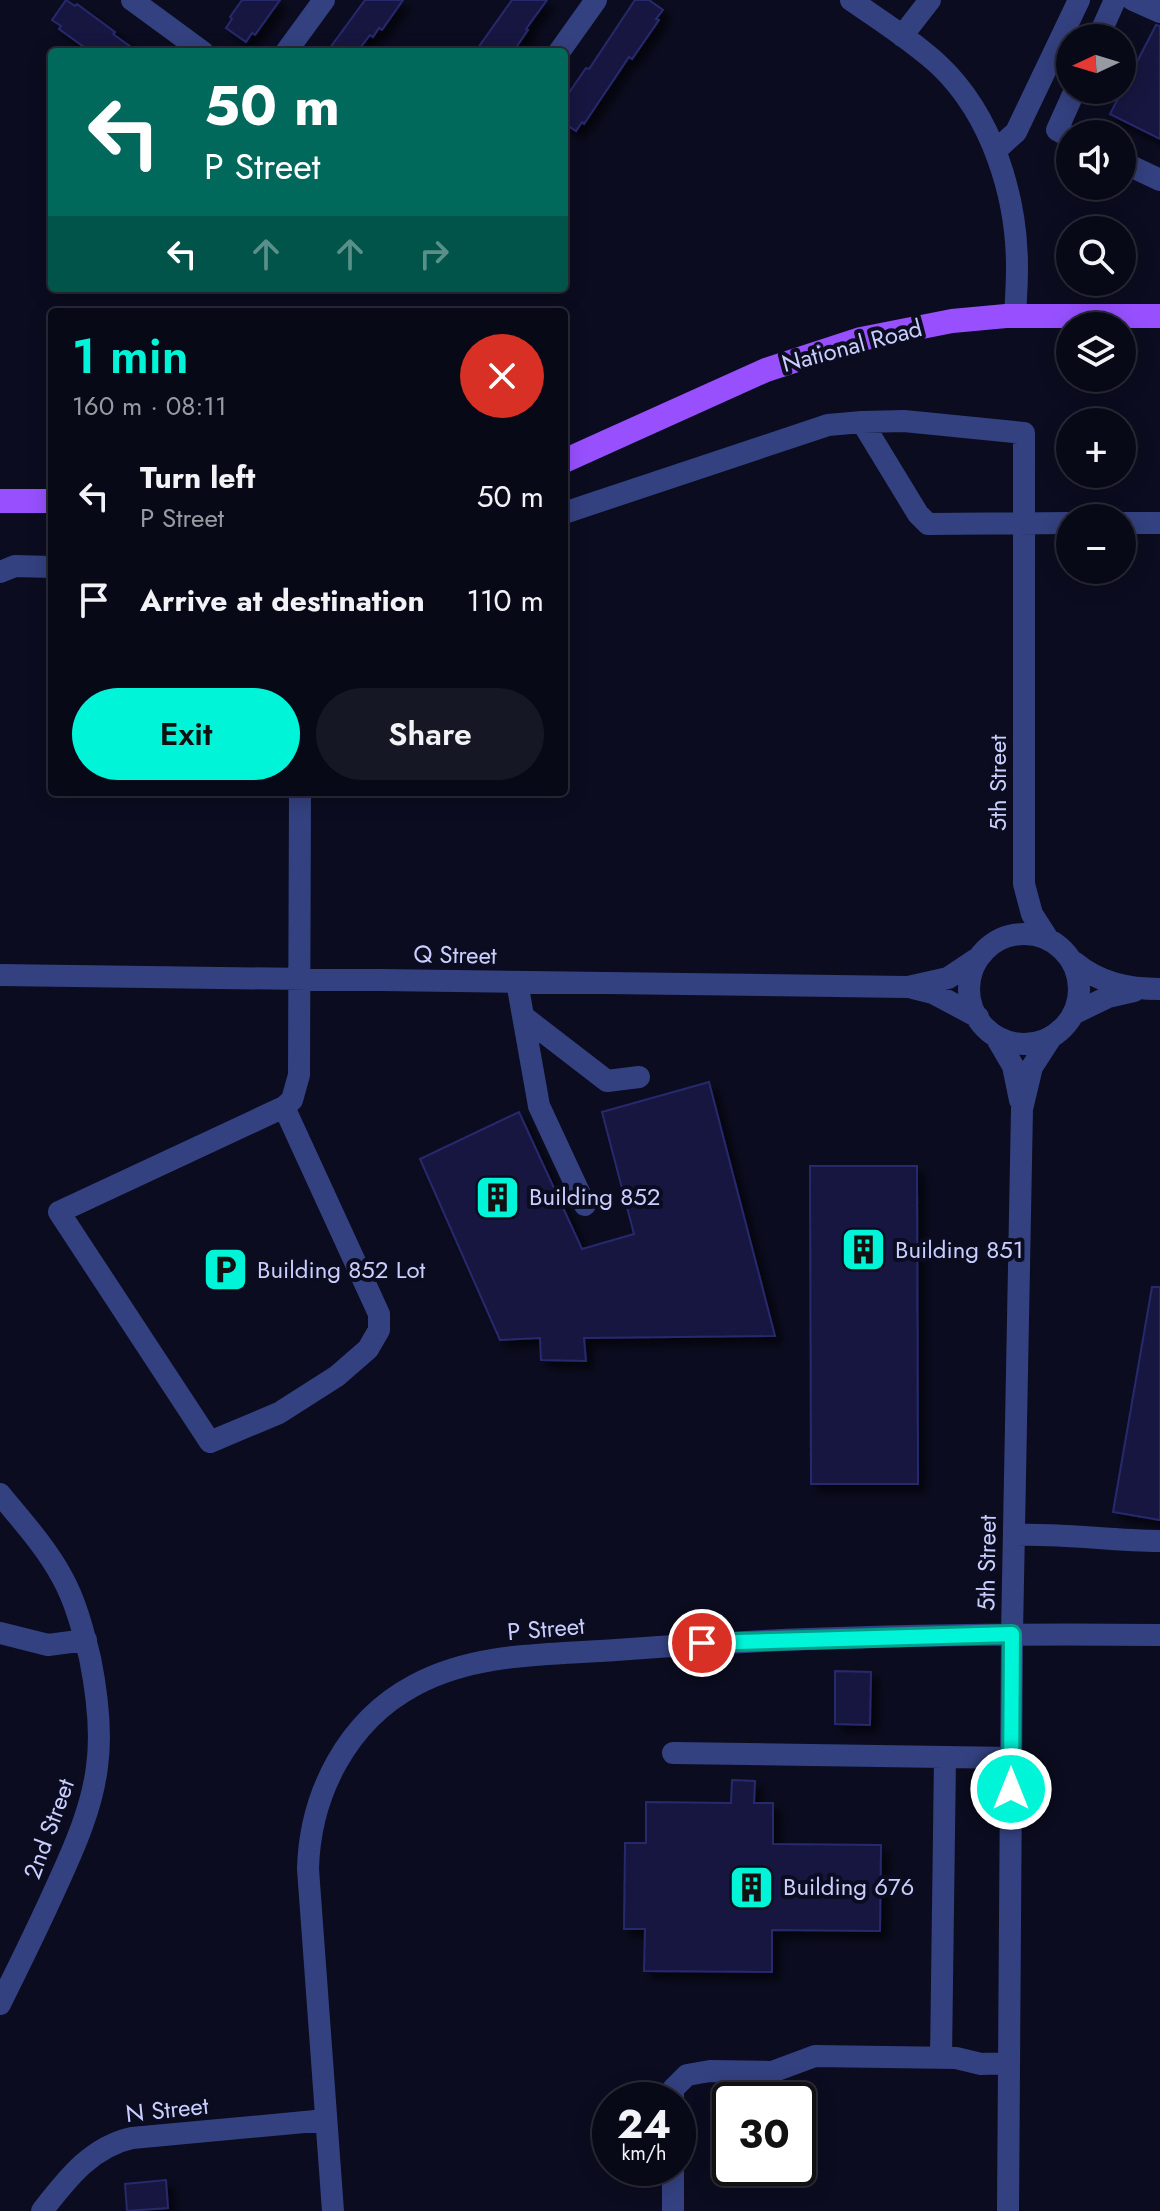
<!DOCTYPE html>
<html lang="en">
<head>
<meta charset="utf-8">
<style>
	:root { --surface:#080917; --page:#161724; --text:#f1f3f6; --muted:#989aa1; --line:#292a36; --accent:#00f4d8 }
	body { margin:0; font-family:Jost,sans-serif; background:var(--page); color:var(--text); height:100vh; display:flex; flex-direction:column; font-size:30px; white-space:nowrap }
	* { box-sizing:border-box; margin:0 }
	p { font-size:26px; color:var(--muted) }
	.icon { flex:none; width:44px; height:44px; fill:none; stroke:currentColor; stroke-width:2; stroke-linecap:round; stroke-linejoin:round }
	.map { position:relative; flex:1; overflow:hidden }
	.details { position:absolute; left:48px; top:308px; width:520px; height:488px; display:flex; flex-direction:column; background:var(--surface); border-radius:8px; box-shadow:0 4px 20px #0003,0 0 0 2px var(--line) }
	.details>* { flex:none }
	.banner { position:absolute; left:48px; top:48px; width:520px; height:244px; border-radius:8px; box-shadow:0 4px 20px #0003,0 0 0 2px var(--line); background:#00695c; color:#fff; overflow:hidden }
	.needle { width:52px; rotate:266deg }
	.buttons { position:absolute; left:1056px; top:24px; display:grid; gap:16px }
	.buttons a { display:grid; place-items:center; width:80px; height:80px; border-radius:50%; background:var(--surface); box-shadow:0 4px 20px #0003,0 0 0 2px var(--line); font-size:40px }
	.speed { position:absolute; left:592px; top:2082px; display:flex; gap:16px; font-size:40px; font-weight:700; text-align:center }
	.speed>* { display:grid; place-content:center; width:104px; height:104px; border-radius:50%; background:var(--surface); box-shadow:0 4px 20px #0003,0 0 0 2px var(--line); line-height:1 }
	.speed small { font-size:20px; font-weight:400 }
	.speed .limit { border:4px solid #111; border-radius:12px; background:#fff; color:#111 }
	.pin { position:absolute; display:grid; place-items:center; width:68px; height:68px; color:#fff; margin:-34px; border:4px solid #fff; border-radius:50%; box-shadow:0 2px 8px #0007 }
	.me { position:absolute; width:88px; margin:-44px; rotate:0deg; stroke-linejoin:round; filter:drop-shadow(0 0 6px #0008) }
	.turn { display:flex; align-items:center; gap:28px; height:168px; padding:0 24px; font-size:36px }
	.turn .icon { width:104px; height:104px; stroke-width:2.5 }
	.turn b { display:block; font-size:56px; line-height:68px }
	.lanes { display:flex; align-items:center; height:76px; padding:0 24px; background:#0003; justify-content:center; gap:40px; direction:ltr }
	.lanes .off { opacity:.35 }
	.round { display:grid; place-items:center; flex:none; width:84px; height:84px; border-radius:42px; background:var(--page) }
	.summary { display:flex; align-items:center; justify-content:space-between; height:136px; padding:0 24px }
	h1 { font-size:48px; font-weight:600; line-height:60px; color:var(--accent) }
	.primary-button { display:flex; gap:16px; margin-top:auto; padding:16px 24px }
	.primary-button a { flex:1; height:92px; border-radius:48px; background:var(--accent); color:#111; font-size:32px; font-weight:600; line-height:92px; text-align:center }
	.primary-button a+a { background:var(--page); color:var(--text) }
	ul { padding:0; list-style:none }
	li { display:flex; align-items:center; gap:24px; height:104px; padding:0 24px }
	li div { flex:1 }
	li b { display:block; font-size:30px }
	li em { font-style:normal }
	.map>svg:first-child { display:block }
	.building { fill:#171740; stroke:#28296d; stroke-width:2; filter:url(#shadow) }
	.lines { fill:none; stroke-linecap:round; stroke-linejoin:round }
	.minor { stroke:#344180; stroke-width:22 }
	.major { stroke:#9850ff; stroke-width:24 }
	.route-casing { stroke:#009f8c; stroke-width:20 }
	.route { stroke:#00f4d8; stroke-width:14 }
	.labels { text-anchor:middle; stroke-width:8; stroke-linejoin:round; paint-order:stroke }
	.street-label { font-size:24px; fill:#c9ceff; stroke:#0b0c1f }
	.poi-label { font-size:24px; fill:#c9ceff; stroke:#0b0c1f; text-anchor:start }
</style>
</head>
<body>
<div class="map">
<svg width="1160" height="2211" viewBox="0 0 1160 2211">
	<defs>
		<filter id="shadow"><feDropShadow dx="7" dy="7" stdDeviation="4" flood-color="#0009"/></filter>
	</defs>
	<rect width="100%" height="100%" fill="#0b0c1f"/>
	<path class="building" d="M 66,0 L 75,6 L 77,4 L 115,32 L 113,34 L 138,52 L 91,52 L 59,29 L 61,26 L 52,20 Z
		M 242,0 L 280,0 L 255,35 L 252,33 L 246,42 L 226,28 L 232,19 L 230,17 Z
		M 365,0 L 403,0 L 382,30 L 379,28 L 373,37 L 370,35 L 357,52 L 327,52 Z
		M 512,0 L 547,0 L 526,29 L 528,30 L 513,52 L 475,52 Z
		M 635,0 L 649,0 L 663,10 L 656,19 L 659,20 L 632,59 L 629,57 L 584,124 L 582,122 L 576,131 L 564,123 L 564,100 L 586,68 L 589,69 Z
		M 1156,25 L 1160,26 L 1160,139 L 1110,114 Z
		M 709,1082 L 775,1336 L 584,1338 L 586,1361 L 541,1360 L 540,1338 L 500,1340 L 420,1159 L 519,1112 L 582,1249 L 634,1234 L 602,1112 Z
		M 810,1166 L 917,1166 L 918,1484 L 811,1484 Z
		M 1152,1287 L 1160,1287 L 1160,1520 L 1113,1512 Z
		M 835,1671 L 871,1672 L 870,1725 L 835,1724 Z
		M 732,1780 L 755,1781 L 754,1803 L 773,1803 L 773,1844 L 881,1845 L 880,1931 L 772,1930 L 772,1972 L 644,1971 L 645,1929 L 624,1929 L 625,1843 L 646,1843 L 646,1802 L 731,1803 Z
		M 166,2180 L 168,2208 L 127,2211 L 125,2184 Z"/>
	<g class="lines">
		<path class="minor" d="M 132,0 L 203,52
			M 851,0 C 881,21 913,41 940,66 C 992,116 1017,196 1017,267 C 1017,283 1016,300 1015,316
			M 1133,0 L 1160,12
			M 902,36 L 930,0
			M 1098,38 L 1115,0
			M 286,52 L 324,0
			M 559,52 L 596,0
			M 1070,137 L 1057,130 L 1075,90
			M 995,151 L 1016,132 L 1079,0
			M 1122,162 L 1160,180
			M 862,422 L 904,421 L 1024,433 L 1024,884 L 1032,914 L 1048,939
			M 564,513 L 828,425 L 862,422 L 918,514 L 928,524 L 1070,523
			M 1122,523 L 1160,523
			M 0,572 L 15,566 L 52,567
			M969 989a55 55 0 1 1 110 0a55 55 0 1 1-110 0Z
			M 1074,962 C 1099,983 1128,989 1160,989
			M 0,975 L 908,987 L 948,978 L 978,958
			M 517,982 L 539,1106 L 585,1205
			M 913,988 L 933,993 L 978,1017
			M 1075,1013 L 1108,997 L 1134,991
			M 524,1017 L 607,1081 L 639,1077
			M 996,1037 L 1013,1066 L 1020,1100
			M 284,1107 L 379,1314 L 379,1330 L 368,1349 L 337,1376 L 279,1413 L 210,1442 L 59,1212 L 284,1107 L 292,1100 L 299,1075 L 300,792
			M 0,1494 C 22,1521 46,1547 62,1577 C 76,1602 83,1631 90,1658 C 97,1693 102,1731 97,1767 C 92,1807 75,1846 58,1883 C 40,1923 20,1964 0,2004
			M 1014,1535 C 1063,1533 1111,1541 1160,1541
			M 0,1633 L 48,1645 L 86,1640
			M 673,1753 L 945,1757 L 941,2058
			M 945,1757 L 1011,1758
			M 673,2100 L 673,2089 L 687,2075 L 710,2071 L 772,2072 L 815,2056 L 956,2058 L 981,2064 L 1009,2063
			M 42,2211 C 67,2179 91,2147 132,2138 L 326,2120
			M 333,2211 L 308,1869 C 310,1794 347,1721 415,1685 C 476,1652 548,1655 616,1650 C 797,1636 979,1633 1160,1635
			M 673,2211 L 673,2168
			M 1008,2211 L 1012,1634 L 1022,1109 L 1032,1067 L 1052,1036"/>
		<path class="major" d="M 564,461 L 766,370 L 861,339 L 952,321 L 1006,316 L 1160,316
			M 0,501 L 52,501"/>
	</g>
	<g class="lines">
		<defs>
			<path id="route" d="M 702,1643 L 1012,1634 L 1011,1789"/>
		</defs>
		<use href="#route" class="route-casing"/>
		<use href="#route" class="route"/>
	</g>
	<defs>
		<symbol id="building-square" viewBox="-11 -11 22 22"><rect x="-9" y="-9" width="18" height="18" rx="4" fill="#00f4d8" stroke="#0b0c1f"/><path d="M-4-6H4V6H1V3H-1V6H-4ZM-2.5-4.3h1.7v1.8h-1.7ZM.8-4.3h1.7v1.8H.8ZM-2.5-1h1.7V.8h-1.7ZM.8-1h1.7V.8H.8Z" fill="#111"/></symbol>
		<symbol id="parking-square" viewBox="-11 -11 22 22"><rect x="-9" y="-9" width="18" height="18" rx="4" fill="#00f4d8" stroke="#0b0c1f"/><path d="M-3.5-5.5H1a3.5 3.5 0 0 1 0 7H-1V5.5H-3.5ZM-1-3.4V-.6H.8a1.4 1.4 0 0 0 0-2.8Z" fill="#111"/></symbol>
	</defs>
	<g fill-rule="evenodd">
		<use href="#building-square" x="472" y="1172" width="51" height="51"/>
		<use href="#building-square" x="838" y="1224" width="51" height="51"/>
		<use href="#parking-square" x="200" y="1244" width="51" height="51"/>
		<use href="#building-square" x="726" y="1862" width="51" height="51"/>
	</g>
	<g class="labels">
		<g class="street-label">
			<text transform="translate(852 346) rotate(-15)" y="8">National Road</text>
			<text transform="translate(998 783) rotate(-90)" y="8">5th Street</text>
			<text transform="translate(455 955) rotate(1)" y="8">Q Street</text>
			<text transform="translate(987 1563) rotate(-89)" y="8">5th Street</text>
			<text transform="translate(546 1629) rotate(-5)" y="8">P Street</text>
			<text transform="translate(49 1829) rotate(-70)" y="8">2nd Street</text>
			<text transform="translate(167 2110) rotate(-6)" y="8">N Street</text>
		</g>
		<g class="poi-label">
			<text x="529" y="1205">Building 852</text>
			<text x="895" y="1258">Building 851</text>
			<text x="257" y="1278">Building 852 Lot</text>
			<text x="783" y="1895">Building 676</text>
		</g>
	</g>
</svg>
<div class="buttons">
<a><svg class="needle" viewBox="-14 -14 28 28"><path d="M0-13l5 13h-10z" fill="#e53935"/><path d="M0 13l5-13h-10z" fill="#989aa1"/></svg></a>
<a><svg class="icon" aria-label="sound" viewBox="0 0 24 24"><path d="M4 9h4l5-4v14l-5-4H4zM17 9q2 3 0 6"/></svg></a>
<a><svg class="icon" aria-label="search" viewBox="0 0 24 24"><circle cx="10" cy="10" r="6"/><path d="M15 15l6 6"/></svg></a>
<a><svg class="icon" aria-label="layers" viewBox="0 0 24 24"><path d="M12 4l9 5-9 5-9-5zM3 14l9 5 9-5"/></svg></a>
<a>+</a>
<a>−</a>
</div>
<div class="speed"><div>24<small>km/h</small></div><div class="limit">30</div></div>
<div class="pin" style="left:702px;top:1643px;background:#d93025"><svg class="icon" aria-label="arrive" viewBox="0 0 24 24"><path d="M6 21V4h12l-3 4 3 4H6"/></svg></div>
<svg class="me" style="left:1011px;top:1789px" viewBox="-20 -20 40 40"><circle r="17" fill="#00f4d8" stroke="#fff" stroke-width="3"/><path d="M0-11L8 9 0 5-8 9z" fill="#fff"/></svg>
<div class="banner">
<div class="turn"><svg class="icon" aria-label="left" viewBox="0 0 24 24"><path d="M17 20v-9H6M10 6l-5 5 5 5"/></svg><div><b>50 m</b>P Street</div></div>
<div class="lanes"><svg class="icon" aria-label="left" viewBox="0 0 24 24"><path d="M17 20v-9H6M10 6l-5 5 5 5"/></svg><svg class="icon off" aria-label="ahead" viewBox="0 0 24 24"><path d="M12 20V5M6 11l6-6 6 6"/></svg><svg class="icon off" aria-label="ahead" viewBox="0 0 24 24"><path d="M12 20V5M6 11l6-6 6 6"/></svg><svg class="icon off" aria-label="right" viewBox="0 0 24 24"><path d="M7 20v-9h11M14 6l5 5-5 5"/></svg></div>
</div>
<section class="details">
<div class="summary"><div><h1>1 min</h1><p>160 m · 08:11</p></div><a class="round" style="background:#d93025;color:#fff"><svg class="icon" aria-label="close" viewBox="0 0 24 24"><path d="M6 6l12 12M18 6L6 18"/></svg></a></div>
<ul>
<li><svg class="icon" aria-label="left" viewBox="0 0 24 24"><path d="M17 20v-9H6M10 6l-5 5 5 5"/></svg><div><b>Turn left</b><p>P Street</p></div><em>50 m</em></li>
<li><svg class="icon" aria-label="arrive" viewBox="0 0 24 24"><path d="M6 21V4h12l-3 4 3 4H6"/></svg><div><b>Arrive at destination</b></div><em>110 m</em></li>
</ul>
<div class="primary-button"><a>Exit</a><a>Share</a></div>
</section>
</div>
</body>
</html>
